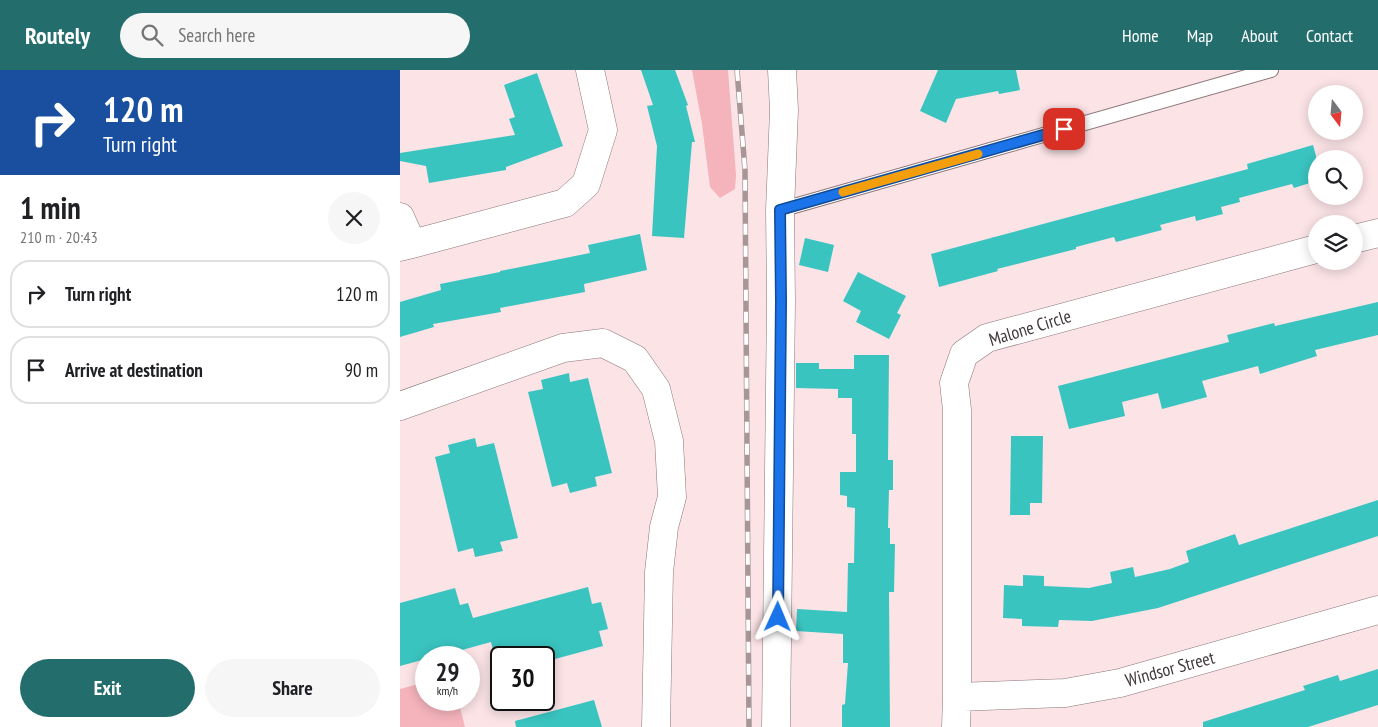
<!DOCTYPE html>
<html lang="en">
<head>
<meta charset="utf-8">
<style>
	:root { --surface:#fff; --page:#f6f6f6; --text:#202124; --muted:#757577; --line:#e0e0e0; --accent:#236e6c }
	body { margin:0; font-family:"PT Sans Narrow",sans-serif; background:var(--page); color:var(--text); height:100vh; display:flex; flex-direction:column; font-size:19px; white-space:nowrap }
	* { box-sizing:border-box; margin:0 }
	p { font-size:16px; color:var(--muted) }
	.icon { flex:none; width:28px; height:28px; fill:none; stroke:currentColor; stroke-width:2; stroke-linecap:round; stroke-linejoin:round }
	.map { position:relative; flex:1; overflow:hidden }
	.drawer { display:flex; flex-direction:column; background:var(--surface); width:400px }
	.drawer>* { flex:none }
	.hud { background:#1a4fa0; color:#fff; overflow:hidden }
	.needle { width:32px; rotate:164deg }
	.buttons { position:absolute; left:908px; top:15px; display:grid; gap:10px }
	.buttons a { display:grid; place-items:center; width:55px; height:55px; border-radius:50%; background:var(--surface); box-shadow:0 2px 12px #0003; font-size:25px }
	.speed { position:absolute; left:15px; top:576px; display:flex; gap:10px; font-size:25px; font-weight:700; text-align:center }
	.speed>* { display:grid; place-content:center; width:65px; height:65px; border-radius:50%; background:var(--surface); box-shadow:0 2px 12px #0003; line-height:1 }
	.speed small { font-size:12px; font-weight:400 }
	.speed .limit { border:2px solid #111; border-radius:8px; background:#fff; color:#111 }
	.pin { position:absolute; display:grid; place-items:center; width:42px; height:42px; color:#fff; margin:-21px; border-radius:10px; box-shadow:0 2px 8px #0006 }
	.me { position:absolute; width:55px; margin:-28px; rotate:1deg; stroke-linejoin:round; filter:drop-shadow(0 0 4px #0008) }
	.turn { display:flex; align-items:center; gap:18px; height:105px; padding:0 20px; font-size:22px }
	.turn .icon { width:65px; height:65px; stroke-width:2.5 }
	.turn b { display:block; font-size:35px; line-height:42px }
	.round { display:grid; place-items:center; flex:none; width:52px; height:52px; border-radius:26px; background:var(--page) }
	.headline { display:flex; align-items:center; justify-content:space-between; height:85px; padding:0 20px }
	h1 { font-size:30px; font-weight:800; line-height:38px }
	.cta { display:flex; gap:10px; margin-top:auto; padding:10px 20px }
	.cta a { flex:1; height:58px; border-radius:30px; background:var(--accent); color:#fff; font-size:20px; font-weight:800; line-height:58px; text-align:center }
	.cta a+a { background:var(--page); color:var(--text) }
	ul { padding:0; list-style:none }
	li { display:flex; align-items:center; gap:15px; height:68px; margin:0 10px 8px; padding:0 10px; border:2px solid var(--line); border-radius:20px }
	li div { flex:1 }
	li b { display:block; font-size:19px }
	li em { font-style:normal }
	header { display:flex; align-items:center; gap:30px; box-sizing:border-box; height:70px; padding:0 25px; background:var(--accent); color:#fff }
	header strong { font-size:24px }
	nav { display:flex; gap:28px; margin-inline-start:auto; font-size:18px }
	.search { width:350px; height:45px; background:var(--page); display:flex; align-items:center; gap:12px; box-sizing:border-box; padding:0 18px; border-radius:28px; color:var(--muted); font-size:19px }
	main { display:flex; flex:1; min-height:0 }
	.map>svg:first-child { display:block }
	.green { fill:#f5b3bc }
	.building { fill:#3ac4c0 }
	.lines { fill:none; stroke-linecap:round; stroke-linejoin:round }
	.service-casing { stroke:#8b7678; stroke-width:16 }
	.minor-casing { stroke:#8b7678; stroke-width:29 }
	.service { stroke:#fff; stroke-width:14 }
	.minor { stroke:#fff; stroke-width:28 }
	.rail-casing { stroke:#a79698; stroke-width:5.5 }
	.rail { stroke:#fff; stroke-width:4; stroke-dasharray:11; stroke-linecap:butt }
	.route-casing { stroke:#114b97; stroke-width:12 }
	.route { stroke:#1a73e8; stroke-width:9 }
	.slow { stroke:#f59e0b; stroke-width:9 }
	.labels { text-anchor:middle; stroke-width:4; stroke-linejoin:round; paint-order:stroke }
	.street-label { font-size:18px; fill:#413839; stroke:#fff }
</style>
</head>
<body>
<header>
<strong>Routely</strong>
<div class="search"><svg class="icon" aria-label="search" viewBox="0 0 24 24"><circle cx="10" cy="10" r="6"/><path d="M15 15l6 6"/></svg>Search here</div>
<nav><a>Home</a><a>Map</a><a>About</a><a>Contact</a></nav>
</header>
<main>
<section class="drawer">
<div class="hud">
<div class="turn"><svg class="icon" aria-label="right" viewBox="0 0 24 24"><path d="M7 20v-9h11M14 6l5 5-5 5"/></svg><div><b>120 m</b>Turn right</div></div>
</div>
<div class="headline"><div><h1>1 min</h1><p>210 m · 20:43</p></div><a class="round"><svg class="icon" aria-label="close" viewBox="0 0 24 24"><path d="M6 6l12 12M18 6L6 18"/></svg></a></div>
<ul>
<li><svg class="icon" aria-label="right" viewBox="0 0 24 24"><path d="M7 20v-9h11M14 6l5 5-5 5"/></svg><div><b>Turn right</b></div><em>120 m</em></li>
<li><svg class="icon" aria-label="arrive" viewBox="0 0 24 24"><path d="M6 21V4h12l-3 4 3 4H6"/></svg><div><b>Arrive at destination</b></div><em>90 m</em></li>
</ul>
<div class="cta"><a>Exit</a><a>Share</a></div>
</section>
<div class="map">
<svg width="978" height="657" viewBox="0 0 978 657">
	<rect width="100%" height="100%" fill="#fbe3e6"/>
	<path class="green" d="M 292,0 L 328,0 L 336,105 L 335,119 L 320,128 L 310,117 L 302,54 Z
		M 26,612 L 26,630 L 58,630 L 65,657 L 0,657 L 0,619 Z"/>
	<path class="building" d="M 241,0 L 275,0 L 288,35 L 286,36 L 295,72 L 292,72 L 284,168 L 252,166 L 257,76 L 247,36 L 253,35 Z
		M 538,0 L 616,0 L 620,20 L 599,24 L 598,21 L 556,29 L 546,53 L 520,41 Z
		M 137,3 L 163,76 L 106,97 L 106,100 L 29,113 L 26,96 L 0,91 L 0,83 L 115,65 L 109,49 L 115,47 L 104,15 Z
		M 913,75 L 916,86 L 916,111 L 894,118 L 892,114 L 839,128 L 840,132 L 821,137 L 823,144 L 796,151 L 795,146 L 760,155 L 762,160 L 716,172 L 714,167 L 676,177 L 676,179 L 597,199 L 598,201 L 539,217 L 531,184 L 848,99 L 847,94 Z
		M 240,164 L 247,200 L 184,214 L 185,222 L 100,238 L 101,242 L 33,254 L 34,257 L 0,267 L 0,232 L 41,220 L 40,214 L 100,202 L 100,201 L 190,183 L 188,175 Z
		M 405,168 L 434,175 L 428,202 L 399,195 Z
		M 458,202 L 506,226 L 497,243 L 501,245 L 489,269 L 456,252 L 461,241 L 443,231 Z
		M 978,232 L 978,265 L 915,280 L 917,286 L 860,304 L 858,296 L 802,311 L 807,327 L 762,339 L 758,323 L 722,332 L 725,346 L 669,359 L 658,316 L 829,272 L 827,265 L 874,253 L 875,256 Z
		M 454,285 L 489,285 L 488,390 L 493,390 L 493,420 L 489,420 L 488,458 L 490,458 L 490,474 L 495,474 L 494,522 L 489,522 L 490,657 L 442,657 L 442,635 L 445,634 L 448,593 L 443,593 L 443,564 L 396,561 L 397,539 L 447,542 L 448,493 L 454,493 L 455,438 L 447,437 L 447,426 L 440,425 L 440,402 L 456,402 L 456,364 L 452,364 L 452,328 L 438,328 L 438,319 L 396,318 L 396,293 L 419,293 L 419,299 L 454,299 Z
		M 169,303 L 170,312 L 188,308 L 212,403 L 195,407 L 197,416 L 170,423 L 167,413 L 152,417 L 128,322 L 143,319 L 141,310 Z
		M 611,366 L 643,366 L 642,433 L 630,433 L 630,445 L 610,445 Z
		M 75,368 L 77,377 L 94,373 L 118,468 L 100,472 L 103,481 L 75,487 L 73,478 L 58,482 L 35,387 L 50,383 L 48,375 Z
		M 978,430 L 978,466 L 758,538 L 692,551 L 659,550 L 658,557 L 622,556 L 622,549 L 603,548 L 604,515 L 623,516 L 623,505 L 644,506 L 644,516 L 689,518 L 712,513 L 710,502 L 733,497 L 735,507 L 770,499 L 789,492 L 786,481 L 835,464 L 839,475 Z
		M 188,517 L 192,534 L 201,532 L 208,559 L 199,561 L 203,576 L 144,592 L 144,588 L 95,588 L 91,572 L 33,588 L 26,588 L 26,589 L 0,596 L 0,533 L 55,518 L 60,535 L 68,533 L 73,548 Z
		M 978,599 L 978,635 L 908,657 L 803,657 L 803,652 L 905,620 L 903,616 L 938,605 L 940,611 Z
		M 194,630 L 202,657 L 116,657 L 115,651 Z"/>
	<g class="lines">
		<defs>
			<path id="service" d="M 380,140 L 871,0"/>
			<path id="minor" d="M 0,147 L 12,174 L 0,177
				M 954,169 L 978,163
				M 12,174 L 165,133 L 186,114 L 203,60 L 190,0
				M 0,336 L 163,278 L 203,273 L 235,289 L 256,319 L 269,371 L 272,427 L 264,457 L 259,502 L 256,657
				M 557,627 L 665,623 L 720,613 L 978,540
				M 376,657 L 381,231 L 380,140 L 384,40 L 382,0
				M 556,657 L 557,627 L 557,340 L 554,313 L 564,284 L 587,268 L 916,179"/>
		</defs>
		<use href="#service" class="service-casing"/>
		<use href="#minor" class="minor-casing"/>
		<use href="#service" class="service"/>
		<use href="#minor" class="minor"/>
		<defs>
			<path id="rail" d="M 337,0 L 345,100 L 349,657"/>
		</defs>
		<use href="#rail" class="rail-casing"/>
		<use href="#rail" class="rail"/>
	</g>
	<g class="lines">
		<defs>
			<path id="route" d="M 378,547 L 381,231 L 380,140 L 664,59"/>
		</defs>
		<use href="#route" class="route-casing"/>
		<use href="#route" class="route"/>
		<path class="slow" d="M 443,122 L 578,84"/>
	</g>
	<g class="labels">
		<g class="street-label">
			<text transform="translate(630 258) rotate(-17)" y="6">Malone Circle</text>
			<text transform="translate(770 599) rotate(-15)" y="6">Windsor Street</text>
		</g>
	</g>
</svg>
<div class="buttons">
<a><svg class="needle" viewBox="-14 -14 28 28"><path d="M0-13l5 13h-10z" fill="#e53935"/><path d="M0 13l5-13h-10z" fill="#757577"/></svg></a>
<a><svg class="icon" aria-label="search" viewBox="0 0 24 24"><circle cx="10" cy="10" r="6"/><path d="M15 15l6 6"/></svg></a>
<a><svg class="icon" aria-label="layers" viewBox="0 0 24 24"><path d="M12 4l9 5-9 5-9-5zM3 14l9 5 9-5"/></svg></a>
</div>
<div class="speed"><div>29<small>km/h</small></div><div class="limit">30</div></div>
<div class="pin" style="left:664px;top:59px;background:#d93025"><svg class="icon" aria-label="arrive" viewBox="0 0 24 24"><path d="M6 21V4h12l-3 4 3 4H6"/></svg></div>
<svg class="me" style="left:378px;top:547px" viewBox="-20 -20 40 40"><path d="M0-17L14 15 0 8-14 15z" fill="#1a73e8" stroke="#fff" stroke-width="4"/></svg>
</div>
</main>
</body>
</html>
